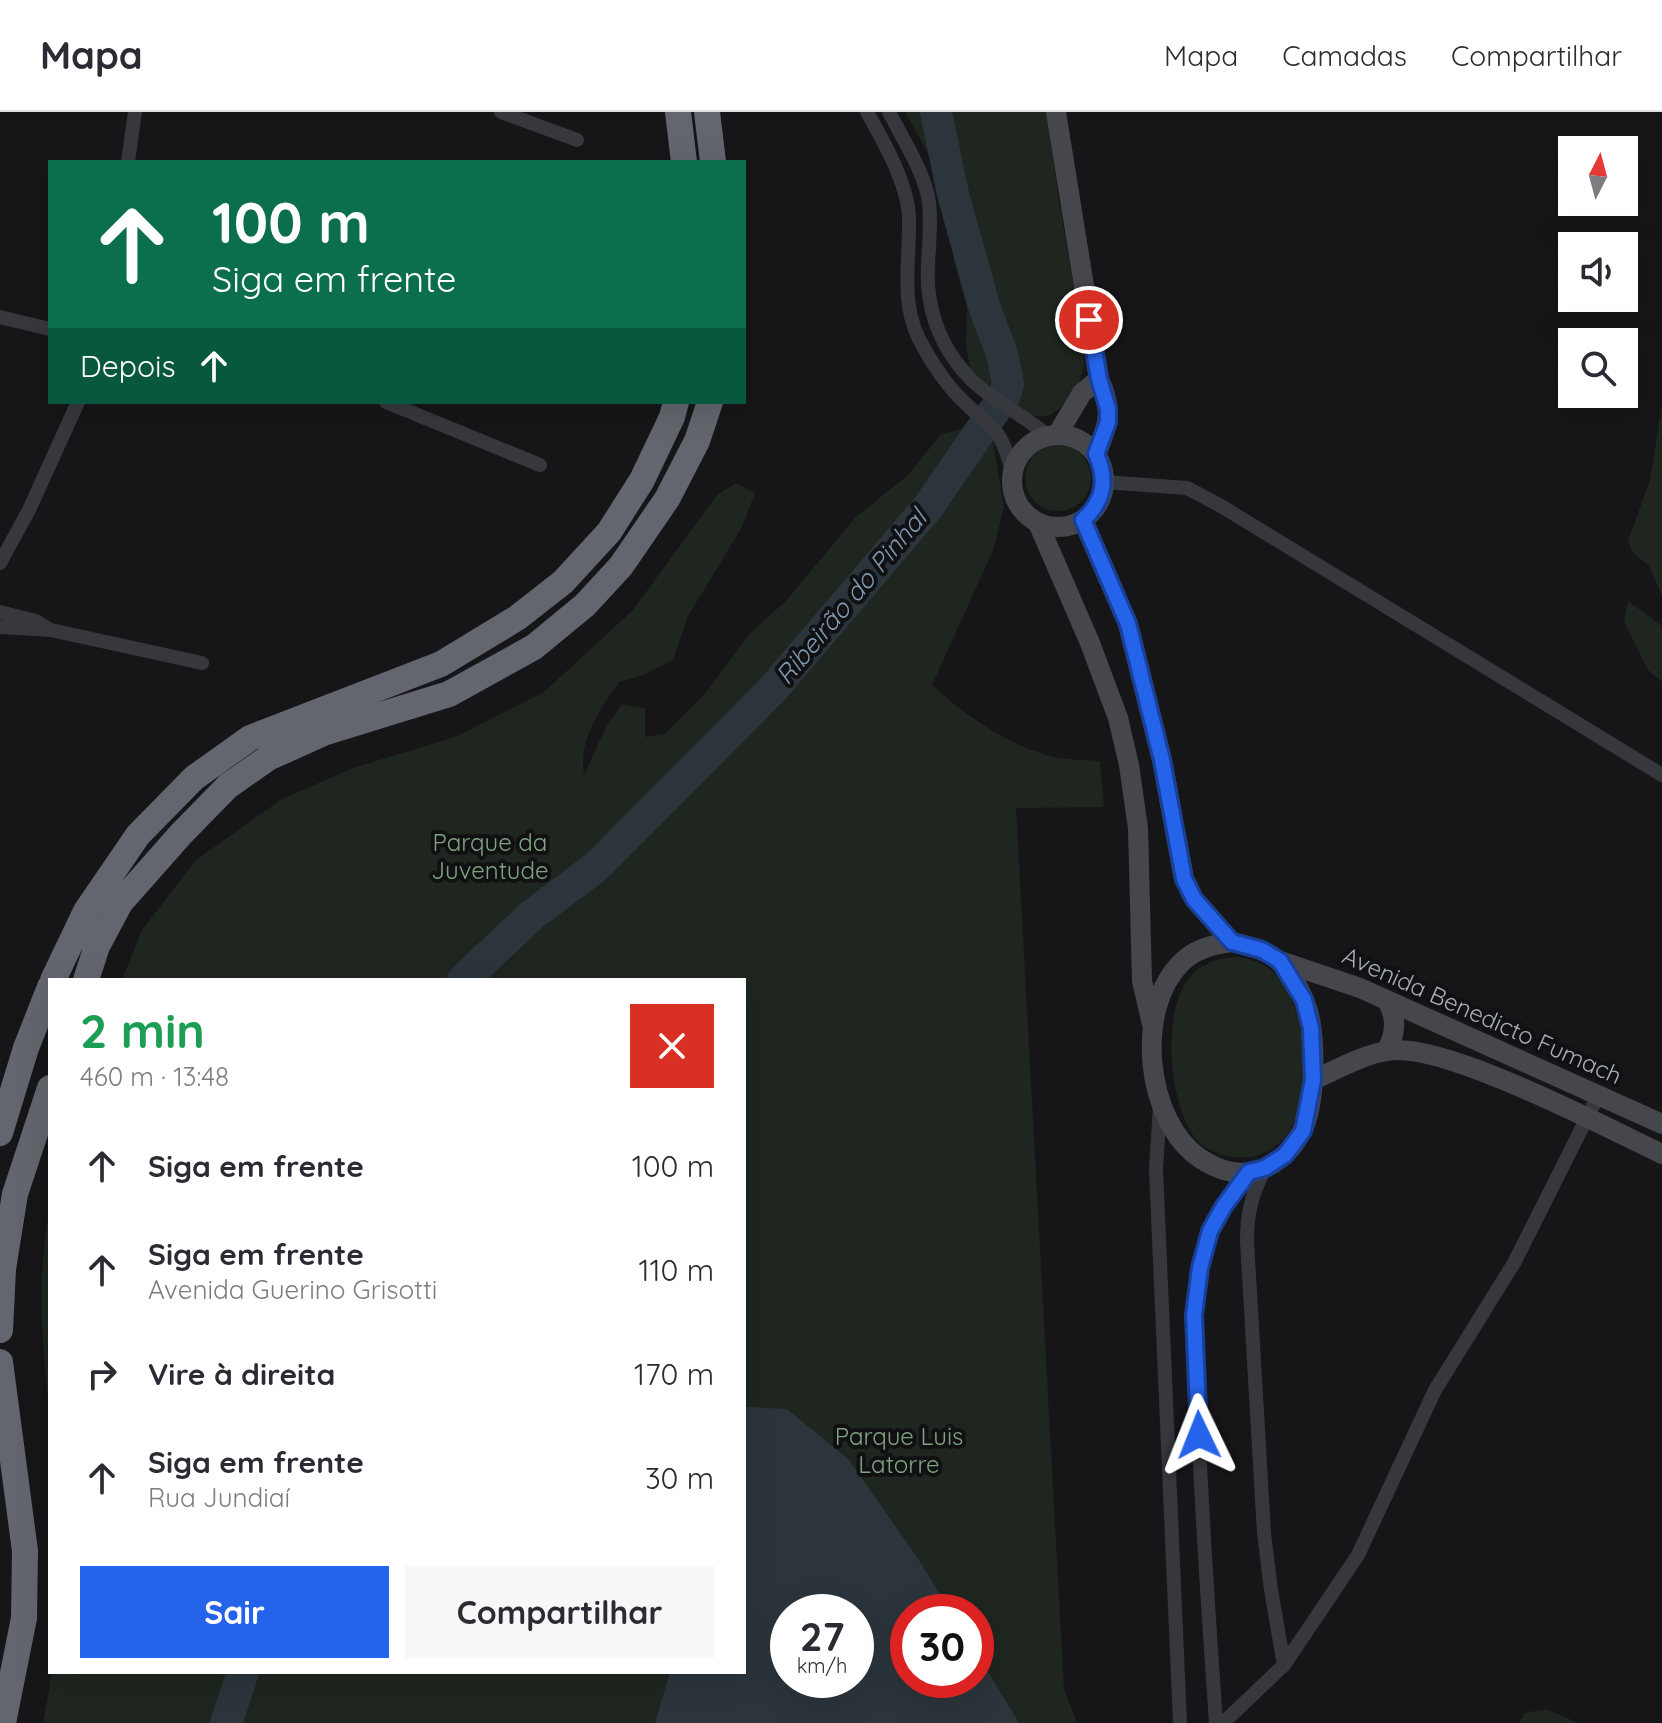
<!DOCTYPE html>
<html lang="pt">
<head>
<meta charset="utf-8">
<style>
	:root { --surface:#fff; --page:#f7f7f7; --text:#2b2b33; --muted:#7c7c81; --line:#e1e1e2; --accent:#2563eb }
	body { margin:0; font-family:Quicksand,sans-serif; background:var(--page); color:var(--text); height:100vh; display:flex; flex-direction:column; font-size:30px; white-space:nowrap }
	* { box-sizing:border-box; margin:0 }
	p { font-size:26px; color:var(--muted) }
	.icon { flex:none; width:44px; height:44px; fill:none; stroke:currentColor; stroke-width:2; stroke-linecap:round; stroke-linejoin:round }
	.map { position:relative; flex:1; overflow:hidden }
	.panel { position:absolute; left:48px; top:866px; width:698px; height:696px; display:flex; flex-direction:column; background:var(--surface); border-radius:0px; box-shadow:0 8px 32px #0002 }
	.panel>* { flex:none }
	.hud { position:absolute; left:48px; top:48px; width:698px; height:244px; border-radius:0px; box-shadow:0 8px 32px #0002; background:#0b6e4f; color:#fff; overflow:hidden }
	.needle { width:52px; rotate:6deg }
	.fabs { position:absolute; left:1558px; top:24px; display:grid; gap:16px }
	.fabs a { display:grid; place-items:center; width:80px; height:80px; border-radius:0px; background:var(--surface); box-shadow:0 8px 32px #0002; font-size:40px }
	.speed { position:absolute; left:770px; top:1482px; display:flex; gap:16px; font-size:40px; font-weight:700; text-align:center }
	.speed>* { display:grid; place-content:center; width:104px; height:104px; border-radius:50%; background:var(--surface); box-shadow:0 8px 32px #0002; line-height:1 }
	.speed small { font-size:20px; font-weight:400 }
	.speed .limit { border:12px solid #d22; background:#fff; color:#111 }
	.pin { position:absolute; display:grid; place-items:center; width:68px; height:68px; color:#fff; margin:-34px; border:4px solid #fff; border-radius:50%; box-shadow:0 2px 8px #0007 }
	.me { position:absolute; width:88px; margin:-44px; rotate:358deg; stroke-linejoin:round; filter:drop-shadow(0 0 6px #0008) }
	.turn { display:flex; align-items:center; gap:28px; height:168px; padding:0 32px; font-size:36px }
	.turn .icon { width:104px; height:104px; stroke-width:2.5 }
	.turn b { display:block; font-size:56px; line-height:68px }
	.then { display:flex; align-items:center; height:76px; padding:0 32px; background:#0003; gap:16px; font-size:30px }
	.round { display:grid; place-items:center; flex:none; width:84px; height:84px; border-radius:0px; background:var(--page) }
	.overview { display:flex; align-items:center; justify-content:space-between; height:136px; padding:0 32px }
	h1 { font-size:48px; font-weight:700; line-height:60px; color:#1e9e55 }
	.action { display:flex; gap:16px; margin-top:auto; padding:16px 32px }
	.action a { flex:1; height:92px; border-radius:0px; background:var(--accent); color:#fff; font-size:32px; font-weight:700; line-height:92px; text-align:center }
	.action a+a { background:var(--page); color:var(--text) }
	ul { padding:0; list-style:none }
	li { display:flex; align-items:center; gap:24px; height:104px; padding:0 32px }
	li div { flex:1 }
	li b { display:block; font-size:30px }
	li em { font-style:normal }
	header { display:flex; align-items:center; gap:48px; box-sizing:border-box; height:112px; padding:0 40px; background:var(--surface); border-bottom:2px solid var(--line) }
	header strong { font-size:38px }
	nav { display:flex; gap:44px; margin-inline-start:auto; font-size:28px }
	.map>svg:first-child { display:block }
	.green { fill:#1e261f; fill-rule:evenodd }
	.water { fill:#2c353c; fill-rule:evenodd }
	.lines { fill:none; stroke-linecap:round; stroke-linejoin:round }
	.river { stroke:#2c353c; stroke-width:32 }
	.minor { stroke:#37383d; stroke-width:14 }
	.secondary { stroke:#45474d; stroke-width:20 }
	.motorway { stroke:#63666e; stroke-width:26 }
	.route-casing { stroke:#184099; stroke-width:20 }
	.route { stroke:#2563eb; stroke-width:14 }
	.labels { text-anchor:middle; stroke-width:8; stroke-linejoin:round; paint-order:stroke }
	.park-label { font-size:24px; fill:#7fa381; stroke:#111113 }
	.street-label { font-size:24px; fill:#a8adb8; stroke:#111113 }
	.water-label { font-size:26px; font-style:italic; fill:#7f9bb3; stroke:#111113 }
</style>
</head>
<body>
<header>
<strong>Mapa</strong>
<nav><a>Mapa</a><a>Camadas</a><a>Compartilhar</a></nav>
</header>
<div class="map">
<svg width="1662" height="1611" viewBox="0 0 1662 1611">
	<rect width="100%" height="100%" fill="#161618"/>
	<path class="green" d="M 905,0 L 1047,0 L 1059,89 L 1083,227 L 1084,254 L 1077,278 L 1065,293 L 1048,304 L 1034,304 L 1018,298 L 984,275 L 970,257 L 966,232 L 967,195 L 953,146 L 950,81 Z
		M 1662,293 L 1662,484 L 1649,454 L 1632,440 L 1628,429 L 1650,368 Z
		M 966,316 L 993,330 L 1004,395 L 994,436 L 932,573 C 965,603 1006,632 1050,644 C 1066,648 1084,648 1100,649 L 1104,695 L 1016,696 L 1064,1577 L 1077,1611 L 43,1611 L 52,1560 L 744,1560 L 744,868 L 122,868 L 142,818 L 196,748 L 282,687 L 353,656 L 455,625 L 544,580 L 633,498 L 717,383 L 736,371 L 755,381 L 741,417 L 688,504 L 673,548 L 643,563 L 619,570 C 600,597 578,628 584,663 L 605,617 L 622,592 L 645,596 L 645,625 L 665,622 L 704,583 L 751,520 L 785,490 L 855,406 L 909,362 L 941,322 ZM 788,1500 L 856,1500 L 856,1568 L 788,1568 ZM 908,1500 L 976,1500 L 976,1568 L 908,1568 Z
		M1025 366a33 33 0 1 1 66 0a33 33 0 1 1-66 0Z
		M 1628,489 L 1662,514 L 1662,570 L 1648,558 L 1624,509 Z
		M 1240,845 C 1254,848 1267,853 1277,864 C 1308,899 1314,983 1288,1021 C 1279,1035 1263,1044 1247,1045 C 1228,1047 1204,1040 1193,1023 C 1169,987 1161,899 1190,865 C 1203,850 1221,845 1240,845 Z
		M 50,1095 L 50,1305 C 42,1235 36,1165 50,1095 Z
		M 1547,1597 L 1578,1611 L 1519,1611 L 1524,1601 Z"/>
	<path class="water" d="M 748,1295 L 787,1297 L 849,1348 L 919,1448 L 951,1500 L 908,1500 L 908,1568 L 976,1568 L 976,1540 L 1019,1611 L 655,1611 L 670,1560 L 744,1560 L 744,1296 ZM 788,1500 L 856,1500 L 856,1568 L 788,1568 Z"/>
	<g class="lines">
		<path class="river" d="M 463,868 L 532,803 L 596,755 L 772,578 L 928,395 L 1005,283 L 1008,271 L 1002,242 L 985,197 L 953,82 L 936,0
			M 226,1611 L 243,1560"/>
		<path class="minor" d="M 501,0 L 577,28
			M 867,0 C 883,28 909,74 909,107 C 910,148 900,188 919,227 C 931,250 946,273 965,291 C 975,301 987,309 996,320 C 1005,331 1008,346 1012,359
			M 889,0 C 903,27 921,55 928,84 C 932,107 929,130 928,152 C 926,189 935,222 957,251 C 980,284 1018,298 1048,324
			M 128,50 L 135,0
			M 0,205 L 50,217
			M 386,290 L 540,353
			M 1104,370 L 1187,376 L 1221,394 L 1662,663
			M 0,451 L 29,398 L 78,290
			M 0,500 L 36,509 L 50,518
			M 0,515 L 51,518 L 202,551
			M 1160,994 L 1156,1057 L 1180,1611
			M 1265,1056 C 1252,1083 1247,1099 1247,1129 L 1264,1421 L 1271,1478 L 1284,1553
			M 1216,1611 C 1209,1510 1202,1409 1198,1308 C 1196,1246 1187,1180 1209,1121 C 1218,1098 1235,1079 1249,1060
			M 1223,1611 L 1284,1553 L 1358,1443 L 1435,1278 L 1514,1151 L 1599,982"/>
		<path class="secondary" d="M 1056,0 L 1099,267 C 1113,297 1109,313 1096,342
			M 1057,323 L 1082,281 L 1099,267
			M1012 369a46 46 0 1 1 92 0a46 46 0 1 1-92 0Z
			M 1083,408 L 1128,512 L 1162,648 L 1184,767 L 1194,787 L 1232,830
			M 1038,411 L 1090,531 L 1118,606 L 1129,653 L 1138,716 L 1142,869 L 1152,912
			M 1232,830 C 1249,834 1269,838 1281,851 C 1293,865 1303,882 1308,899 C 1316,928 1316,992 1302,1019 C 1293,1039 1273,1056 1252,1060 C 1232,1063 1217,1057 1201,1047 C 1145,1010 1134,896 1182,850 C 1195,837 1214,832 1232,830 Z
			M 1280,849 L 1360,876 L 1662,1012
			M 1386,939 C 1396,923 1397,907 1388,890
			M 1313,968 C 1336,958 1362,943 1387,939 C 1441,928 1607,1016 1662,1042"/>
		<path class="motorway" d="M 678,0 L 684,50
			M 707,0 L 713,50
			M 53,868 L 86,799 L 138,723 L 194,666 L 250,626 L 441,552 L 517,506 L 563,470 L 609,420 L 642,368 L 672,305 L 676,290
			M 86,868 L 97,834 L 120,791 L 181,722 L 228,674 L 268,646 L 326,620 L 449,582 L 534,535 L 585,493 L 621,454 L 667,387 L 697,329 L 710,290
			M 0,1021 L 26,936 L 50,875
			M 0,1218 L 3,1157 L 15,1082 L 50,976
			M 0,1250 L 25,1439 L 24,1506 L 3,1611"/>
	</g>
	<g class="lines">
		<defs>
			<path id="route" d="M 1089,208 L 1099,267 L 1108,297 L 1108,310 L 1096,342 C 1108,368 1104,389 1083,408 L 1128,512 L 1162,648 L 1184,767 L 1194,787 L 1232,830 L 1262,838 L 1280,849 L 1304,888 L 1311,916 L 1313,968 L 1303,1019 L 1285,1043 L 1265,1056 L 1249,1060 L 1224,1094 L 1210,1119 L 1200,1156 L 1194,1203 L 1199,1323"/>
		</defs>
		<use href="#route" class="route-casing"/>
		<use href="#route" class="route"/>
	</g>
	<g class="labels">
		<g class="park-label">
			<text x="490" y="739">Parque da<tspan x="490" dy="28">Juventude</tspan></text>
			<text x="899" y="1333">Parque Luis<tspan x="899" dy="28">Latorre</tspan></text>
		</g>
		<g class="street-label">
			<text transform="translate(1482 904) rotate(24)" y="8">Avenida Benedicto Fumach</text>
		</g>
		<g class="water-label">
			<text transform="translate(851 485) rotate(-50)" y="9">Ribeirão do Pinhal</text>
		</g>
	</g>
</svg>
<div class="fabs">
<a><svg class="needle" viewBox="-14 -14 28 28"><path d="M0-13l5 13h-10z" fill="#e53935"/><path d="M0 13l5-13h-10z" fill="#7c7c81"/></svg></a>
<a><svg class="icon" aria-label="sound" viewBox="0 0 24 24"><path d="M4 9h4l5-4v14l-5-4H4zM17 9q2 3 0 6"/></svg></a>
<a><svg class="icon" aria-label="search" viewBox="0 0 24 24"><circle cx="10" cy="10" r="6"/><path d="M15 15l6 6"/></svg></a>
</div>
<div class="speed"><div>27<small>km/h</small></div><div class="limit">30</div></div>
<div class="pin" style="left:1089px;top:208px;background:#d93025"><svg class="icon" aria-label="arrive" viewBox="0 0 24 24"><path d="M6 21V4h12l-3 4 3 4H6"/></svg></div>
<svg class="me" style="left:1199px;top:1323px" viewBox="-20 -20 40 40"><path d="M0-17L14 15 0 8-14 15z" fill="#2563eb" stroke="#fff" stroke-width="4"/></svg>
<div class="hud">
<div class="turn"><svg class="icon" aria-label="ahead" viewBox="0 0 24 24"><path d="M12 20V5M6 11l6-6 6 6"/></svg><div><b>100 m</b>Siga em frente</div></div>
<div class="then">Depois<svg class="icon" aria-label="ahead" viewBox="0 0 24 24"><path d="M12 20V5M6 11l6-6 6 6"/></svg></div>
</div>
<section class="panel">
<div class="overview"><div><h1>2 min</h1><p>460 m · 13:48</p></div><a class="round" style="background:#d93025;color:#fff"><svg class="icon" aria-label="close" viewBox="0 0 24 24"><path d="M6 6l12 12M18 6L6 18"/></svg></a></div>
<ul>
<li><svg class="icon" aria-label="ahead" viewBox="0 0 24 24"><path d="M12 20V5M6 11l6-6 6 6"/></svg><div><b>Siga em frente</b></div><em>100 m</em></li>
<li><svg class="icon" aria-label="ahead" viewBox="0 0 24 24"><path d="M12 20V5M6 11l6-6 6 6"/></svg><div><b>Siga em frente</b><p>Avenida Guerino Grisotti</p></div><em>110 m</em></li>
<li><svg class="icon" aria-label="right" viewBox="0 0 24 24"><path d="M7 20v-9h11M14 6l5 5-5 5"/></svg><div><b>Vire à direita</b></div><em>170 m</em></li>
<li><svg class="icon" aria-label="ahead" viewBox="0 0 24 24"><path d="M12 20V5M6 11l6-6 6 6"/></svg><div><b>Siga em frente</b><p>Rua Jundiaí</p></div><em>30 m</em></li>
</ul>
<div class="action"><a>Sair</a><a>Compartilhar</a></div>
</section>
</div>
</body>
</html>
